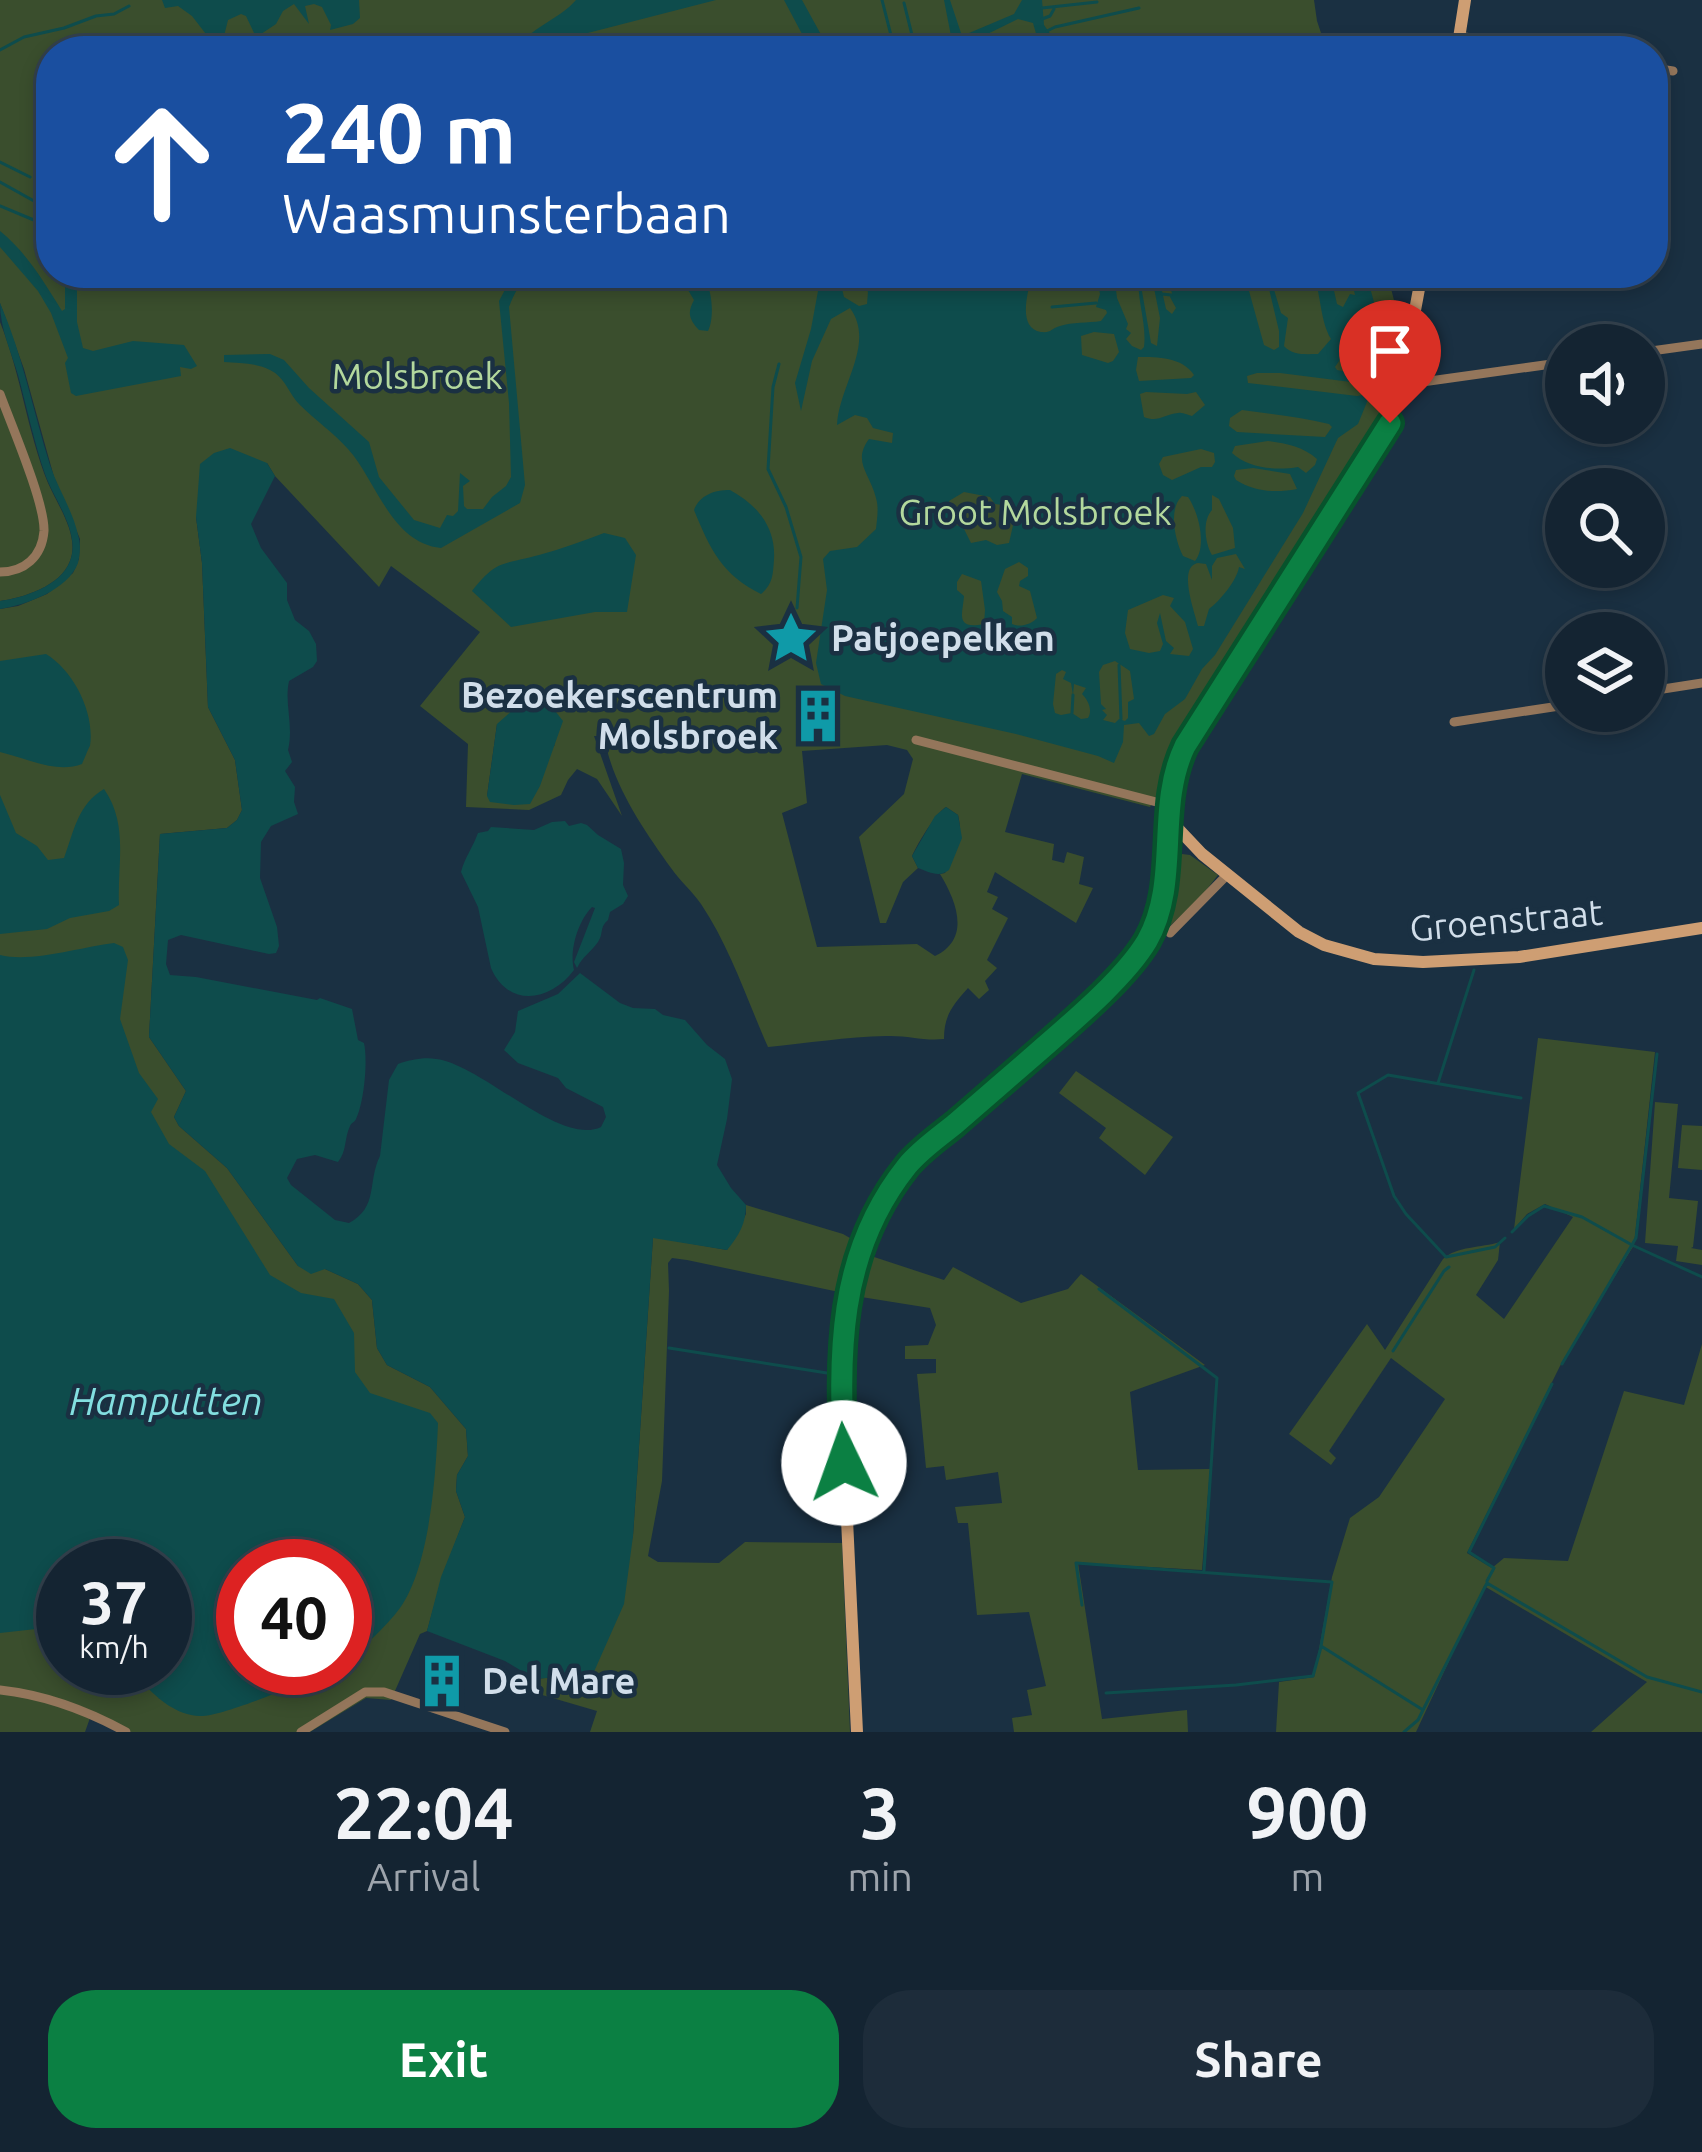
<!DOCTYPE html>
<html lang="en">
<head>
<meta charset="utf-8">
<style>
	:root { --surface:#142432; --page:#1d2c3a; --text:#f1f3f6; --muted:#9da4ac; --line:#33414d; --accent:#0b8043 }
	body { margin:0; font-family:Ubuntu,sans-serif; background:var(--page); color:var(--text); height:100vh; display:flex; flex-direction:column; font-size:45px; white-space:nowrap }
	* { box-sizing:border-box; margin:0 }
	p { font-size:39px; color:var(--muted) }
	.icon { flex:none; width:66px; height:66px; fill:none; stroke:currentColor; stroke-width:2; stroke-linecap:round; stroke-linejoin:round }
	.map { position:relative; height:1732px; overflow:hidden }
	.details { display:flex; flex-direction:column; background:var(--surface); flex:1 }
	.details>* { flex:none }
	.hud { position:absolute; left:36px; top:36px; width:1632px; height:252px; border-radius:48px; box-shadow:0 6px 18px #0003,0 0 0 3px var(--line); background:#1a4fa0; color:#fff; overflow:hidden }
	.tools { position:absolute; left:1545px; top:324px; display:grid; gap:24px }
	.tools a { display:grid; place-items:center; width:120px; height:120px; border-radius:50%; background:var(--surface); box-shadow:0 6px 18px #0003,0 0 0 3px var(--line); font-size:60px }
	.speed { position:absolute; left:36px; top:1539px; display:flex; gap:24px; font-size:60px; font-weight:700; text-align:center }
	.speed>* { display:grid; place-content:center; width:156px; height:156px; border-radius:50%; background:var(--surface); box-shadow:0 6px 18px #0003,0 0 0 3px var(--line); line-height:1 }
	.speed small { font-size:30px; font-weight:400 }
	.speed .limit { border:18px solid #d22; background:#fff; color:#111 }
	.pin { position:absolute; display:grid; place-items:center; width:102px; height:102px; color:#fff; margin:-123px -51px; border-radius:50% 50% 50% 0; rotate:-45deg; box-shadow:0 0 12px #0007 }
	.pin .icon { rotate:45deg }
	.me { position:absolute; width:132px; margin:-66px; rotate:357deg; stroke-linejoin:round; filter:drop-shadow(0 0 9px #0008) }
	.turn { display:flex; align-items:center; gap:42px; height:252px; padding:0 48px; font-size:54px }
	.turn .icon { width:156px; height:156px; stroke-width:2.5 }
	.turn b { display:block; font-size:84px; line-height:102px }
	.eta { display:flex; justify-content:space-evenly; align-items:center; height:204px; text-align:center }
	.eta b { font-size:72px; font-weight:700; line-height:84px }
	.action { display:flex; gap:24px; margin-top:auto; padding:24px 48px }
	.action a { flex:1; height:138px; border-radius:48px; background:var(--accent); color:#fff; font-size:48px; font-weight:700; line-height:138px; text-align:center }
	.action a+a { background:var(--page); color:var(--text) }
	.map>svg:first-child { display:block }
	.green { fill:#3a4e2d; fill-rule:evenodd }
	.water { fill:#0e4c4c; fill-rule:evenodd }
	.lines { fill:none; stroke-linecap:round; stroke-linejoin:round }
	.stream { stroke:#0e4c4c; stroke-width:3 }
	.street { stroke:#94765b; stroke-width:9 }
	.secondary { stroke:#ce9e73; stroke-width:12 }
	.route-casing { stroke:#07532c; stroke-width:30 }
	.route { stroke:#0b8043; stroke-width:21 }
	.labels { text-anchor:middle; stroke-width:9; stroke-linejoin:round; paint-order:stroke }
	.park-label { font-size:36px; fill:#b3d89d; stroke:#1a3042 }
	.poi-label { font-size:36px; font-weight:bold; fill:#d1deea; stroke:#1a3042; text-anchor:start }
	.street-label { font-size:36px; fill:#d1deea; stroke:#1a3042 }
	.water-label { font-size:39px; font-style:italic; fill:#82dfe0; stroke:#1a3042 }
</style>
</head>
<body>
<div class="map">
<svg width="1702" height="1732" viewBox="0 0 1702 1732">
	<rect width="100%" height="100%" fill="#1a3042"/>
	<path class="green" d="M 0,0 L 1314,0 L 1317,21 L 1327,51 L 51,51 L 51,273 L 1387,273 L 1403,335 L 1391,394 L 1377,428 L 1168,753 L 1158,793 L 1150,807 L 1022,774 L 1005,832 L 1054,844 L 1052,860 L 1064,863 L 1067,852 L 1084,857 L 1079,884 L 1093,888 L 1076,923 L 995,872 L 987,892 L 998,897 L 992,909 L 1008,918 L 987,960 L 997,968 L 985,981 L 989,990 L 979,999 L 968,988 C 953,1005 944,1015 944,1039 C 922,1041 907,1035 886,1036 C 847,1037 807,1043 768,1047 C 747,1000 730,947 701,904 C 692,891 680,881 671,868 C 643,829 612,784 604,736 L 594,736 L 622,816 L 597,779 L 577,769 L 568,780 L 561,795 L 529,810 L 466,807 L 468,744 L 420,706 L 480,632 L 391,566 L 379,587 L 275,476 L 267,463 L 196,517 L 202,563 L 208,707 L 235,760 L 242,810 L 237,820 L 227,828 L 160,834 L 149,1037 L 186,1091 L 174,1117 L 179,1126 L 227,1168 L 298,1266 L 325,1269 L 358,1284 L 372,1300 L 377,1348 L 387,1365 L 430,1387 L 466,1429 L 468,1456 L 457,1475 L 456,1491 L 465,1517 L 442,1577 L 427,1631 L 420,1634 L 391,1700 L 366,1698 L 310,1732 L 131,1732 L 101,1716 L 90,1718 L 85,1732 L 0,1732 L 0,609 L 18,606 L 47,594 L 73,573 L 79,559 L 80,539 L 54,477 L 24,369 L 0,303 ZM 497,724 L 555,745 L 487,796 ZM 887,745 L 907,750 L 913,759 L 904,794 L 859,837 L 880,923 L 886,923 L 903,882 L 918,868 L 912,856 C 918,843 935,814 946,807 L 958,815 C 964,839 955,852 945,873 L 940,874 C 957,902 971,939 935,956 L 917,944 L 817,947 L 782,813 L 807,803 L 802,751 ZM 63,1566 L 165,1566 L 165,1668 L 63,1668 ZM 243,1566 L 345,1566 L 345,1668 L 279,1668 L 158,1699 L 243,1655 Z
		M 0,322 C 21,374 27,431 48,483 C 58,506 80,536 70,561 C 61,586 23,598 0,601 Z
		M 1182,854 L 1190,855 L 1218,875 L 1200,898 L 1155,940 L 1166,919 L 1173,864 Z
		M 1538,1038 L 1655,1052 L 1634,1245 L 1560,1366 L 1467,1553 L 1492,1568 L 1504,1558 L 1568,1561 L 1624,1391 L 1684,1405 L 1702,1344 L 1702,1732 L 1591,1732 L 1647,1682 L 1484,1586 L 1416,1732 L 1276,1732 L 1279,1682 L 1314,1677 L 1332,1577 L 1350,1518 L 1379,1497 L 1445,1399 L 1391,1358 L 1329,1451 L 1336,1458 L 1331,1465 L 1289,1434 L 1367,1324 L 1385,1350 L 1443,1259 C 1457,1246 1481,1248 1500,1242 L 1498,1260 L 1476,1295 L 1504,1319 L 1573,1217 L 1545,1204 L 1527,1214 L 1514,1229 Z
		M 1076,1071 L 1173,1137 L 1145,1175 L 1099,1138 L 1106,1128 L 1059,1093 Z
		M 1655,1102 L 1678,1104 L 1669,1198 L 1698,1201 L 1693,1247 L 1691,1248 L 1702,1250 L 1702,1265 L 1676,1261 L 1678,1246 L 1645,1243 Z
		M 1682,1125 L 1702,1126 L 1702,1170 L 1678,1168 Z
		M 746,1205 L 843,1234 L 850,1238 L 853,1245 L 839,1292 L 687,1260 L 672,1258 L 668,1263 L 669,1291 L 662,1481 L 648,1556 L 658,1562 L 719,1563 L 745,1542 L 842,1543 L 850,1732 L 590,1732 L 597,1711 L 532,1692 L 535,1679 L 593,1673 L 633,1536 L 653,1237 L 727,1250 L 746,1214 Z
		M 868,1255 L 944,1280 L 953,1267 L 1021,1303 L 1068,1289 L 1081,1274 L 1205,1365 L 1130,1392 L 1138,1470 L 1210,1469 L 1202,1570 L 1078,1563 L 1102,1719 L 1187,1710 L 1188,1732 L 1014,1732 L 1012,1718 L 1032,1715 L 1027,1690 L 1046,1686 L 1029,1612 L 977,1615 L 968,1523 L 958,1523 L 955,1507 L 1002,1503 L 998,1472 L 946,1480 L 944,1466 L 926,1468 L 917,1374 L 936,1373 L 936,1359 L 905,1359 L 905,1346 L 928,1345 L 936,1325 L 930,1308 L 855,1296 Z"/>
	<path class="water" d="M 162,0 L 359,0 L 360,18 L 353,24 L 330,30 L 331,25 L 322,7 L 314,4 L 305,6 L 309,24 L 294,4 L 283,11 L 276,24 L 258,36 L 255,35 L 246,16 L 241,14 L 228,20 L 224,36 L 229,51 L 166,51 L 203,47 L 209,38 L 192,16 L 178,6 L 165,8 Z
		M 576,0 L 716,0 L 580,35 L 557,51 L 515,51 C 530,27 559,20 576,0 Z
		M 784,0 L 802,0 L 830,51 L 811,51 Z
		M 944,0 L 950,0 L 962,36 L 1014,14 L 1022,0 L 1042,0 L 1044,25 L 1058,45 L 1100,41 L 1115,35 L 1122,44 L 1134,47 L 1135,51 L 1041,51 L 1033,23 L 1018,19 L 963,46 L 960,51 L 951,36 Z
		M 0,231 C 27,253 44,282 62,311 L 65,309 L 65,273 L 77,273 L 77,322 L 83,348 L 93,351 L 133,341 L 184,345 L 197,366 L 191,369 L 180,367 L 181,376 L 76,396 L 71,393 L 65,363 L 68,358 L 51,313 L 38,291 L 0,247 Z
		M 514,273 L 535,273 C 521,279 514,294 509,307 L 525,485 L 520,503 L 441,548 C 391,543 376,480 348,449 C 334,433 315,420 300,405 C 289,394 285,377 270,370 C 257,363 239,363 224,362 L 224,355 L 270,354 L 284,360 L 309,388 L 369,442 L 379,477 L 414,520 L 440,528 L 447,515 L 453,516 L 458,511 L 460,473 L 470,481 L 463,486 L 464,506 L 467,509 L 483,509 L 492,497 L 506,486 L 511,477 L 509,403 L 499,301 Z
		M 818,273 L 838,273 L 844,297 L 859,306 L 867,304 L 868,292 L 859,273 L 1039,273 L 1031,278 C 1028,293 1017,328 1041,332 C 1052,333 1050,329 1060,326 C 1072,322 1088,323 1101,321 L 1107,313 L 1106,310 L 1096,307 L 1100,294 L 1097,279 L 1101,273 L 1114,273 L 1117,298 L 1128,324 L 1126,329 L 1131,333 L 1126,339 L 1132,346 L 1141,350 L 1144,347 C 1147,323 1136,299 1139,274 L 1151,343 L 1157,346 L 1160,318 L 1151,273 L 1158,273 L 1166,309 L 1172,314 L 1176,308 L 1170,297 L 1172,293 L 1164,273 L 1244,273 L 1264,345 L 1274,350 L 1279,347 L 1279,331 L 1266,276 L 1266,273 L 1269,273 L 1281,313 L 1288,318 L 1284,346 C 1293,356 1306,354 1318,354 L 1331,339 C 1320,321 1321,293 1313,273 L 1330,273 L 1337,304 L 1343,307 L 1350,294 L 1355,295 L 1350,273 L 1366,273 L 1380,324 L 1378,375 L 1358,424 L 1338,438 L 1303,513 L 1215,655 L 1202,669 L 1185,699 L 1165,714 L 1154,734 L 1149,736 L 1139,723 L 1124,725 L 1123,742 L 1114,763 L 1098,756 L 1016,734 L 845,696 L 821,684 L 816,663 L 827,590 L 823,559 L 830,551 L 857,547 L 876,529 C 877,519 879,508 876,498 C 870,473 852,462 869,439 L 892,443 L 893,433 L 873,428 L 867,418 L 855,415 L 837,425 C 839,385 876,344 850,308 L 831,319 L 812,361 L 801,411 L 795,383 L 811,329 L 818,291 ZM 1354,331 L 1372,347 L 1367,357 L 1369,368 L 1365,375 L 1337,370 L 1335,367 L 1346,351 L 1346,334 ZM 1094,332 L 1114,334 L 1119,352 L 1113,361 L 1108,363 L 1082,355 L 1081,336 ZM 1138,357 C 1158,357 1182,357 1194,375 L 1191,378 L 1139,381 L 1136,370 ZM 1257,373 L 1280,373 L 1351,382 L 1358,379 L 1365,381 L 1363,395 L 1357,396 L 1248,383 L 1247,376 ZM 1146,392 L 1187,394 L 1196,392 L 1205,405 L 1192,416 C 1187,415 1183,412 1178,413 C 1165,414 1158,423 1144,417 L 1140,394 ZM 1242,410 C 1271,414 1300,417 1329,424 L 1332,427 L 1325,437 L 1237,432 L 1229,426 L 1230,418 ZM 1268,441 C 1285,443 1304,447 1317,459 L 1315,465 L 1306,473 L 1298,467 C 1276,471 1248,468 1232,453 L 1235,446 ZM 1201,449 L 1214,453 L 1215,462 L 1212,467 L 1201,467 L 1172,480 L 1163,475 L 1159,464 L 1163,457 ZM 1253,468 L 1290,474 L 1297,489 C 1276,493 1255,492 1236,480 L 1234,476 L 1236,470 ZM 964,492 L 990,497 L 995,504 L 1003,505 L 1011,511 L 1014,521 L 1009,543 L 997,545 L 986,540 L 971,543 L 963,527 L 952,524 L 949,501 ZM 1212,495 L 1219,499 L 1233,528 L 1235,548 L 1212,555 C 1205,543 1202,521 1212,510 ZM 1182,496 L 1188,497 C 1199,513 1207,546 1195,561 L 1183,556 C 1175,540 1168,509 1182,496 ZM 1236,554 L 1245,569 L 1239,567 C 1237,580 1220,601 1209,609 L 1204,626 L 1198,626 C 1195,613 1179,571 1195,564 C 1198,562 1202,564 1206,564 L 1212,580 L 1212,566 L 1217,558 ZM 1019,562 L 1028,568 L 1028,576 L 1020,581 L 1019,586 L 1030,591 L 1037,618 C 1032,624 1020,628 1012,624 L 1012,617 L 1003,611 L 1002,601 L 997,592 L 1005,569 ZM 962,574 L 981,581 L 985,610 L 984,624 C 954,630 963,613 964,596 L 957,590 L 957,582 ZM 1163,595 L 1174,598 L 1170,606 L 1185,622 L 1193,649 L 1189,656 L 1170,654 L 1174,648 L 1166,641 L 1160,613 L 1157,623 L 1163,644 L 1160,651 L 1149,653 L 1130,649 L 1125,633 L 1128,610 ZM 1115,661 L 1130,671 L 1134,699 L 1128,702 L 1128,718 L 1125,721 L 1119,719 L 1115,723 L 1103,720 L 1107,715 L 1102,710 L 1106,709 L 1101,704 L 1099,672 L 1103,665 ZM 1062,670 L 1066,672 L 1063,679 L 1071,683 L 1073,695 L 1074,684 L 1086,688 L 1082,694 C 1088,700 1093,710 1088,718 L 1081,719 L 1072,713 L 1061,715 L 1055,713 L 1053,704 L 1056,674 Z
		M 705,280 C 713,292 714,320 708,331 L 699,330 C 689,319 687,313 694,300 L 688,290 L 693,283 Z
		M 0,303 C 23,356 33,411 50,465 C 58,489 73,511 78,535 C 81,544 80,554 78,563 C 68,590 26,605 0,609 L 0,601 C 23,598 61,586 70,561 C 81,533 54,500 45,474 C 34,442 27,408 18,375 C 11,351 0,329 0,303 Z
		M 230,448 L 267,463 L 275,476 L 251,524 L 261,548 L 287,583 L 287,600 L 295,620 L 309,631 L 316,644 L 317,661 L 313,667 L 289,681 C 284,704 294,725 288,750 L 292,762 L 285,771 L 295,787 L 294,802 L 298,814 L 271,826 L 261,842 L 260,878 L 277,927 L 279,946 L 276,953 L 269,954 L 181,935 L 168,940 L 166,964 L 170,975 L 196,977 L 317,1000 L 320,998 L 352,1009 L 358,1040 L 364,1043 C 368,1061 364,1103 356,1119 C 355,1122 351,1123 350,1126 C 344,1139 347,1151 338,1162 L 315,1155 L 297,1159 L 287,1178 L 291,1185 L 335,1220 L 349,1223 C 379,1207 367,1182 380,1156 L 389,1080 L 398,1064 C 409,1060 424,1057 436,1059 C 481,1064 560,1147 601,1127 L 606,1117 L 603,1107 L 566,1088 L 558,1078 L 518,1063 L 504,1050 L 515,1032 L 518,1011 L 558,994 L 580,973 L 620,1003 L 633,1008 L 655,1009 L 663,1015 L 685,1020 L 707,1045 L 725,1059 L 732,1079 L 727,1119 L 717,1165 L 731,1188 L 746,1205 C 746,1223 739,1236 727,1250 L 653,1238 L 633,1536 L 624,1604 L 593,1674 L 535,1679 L 505,1661 L 427,1631 L 441,1577 L 465,1517 L 456,1491 L 457,1475 L 468,1456 L 466,1429 L 430,1387 L 387,1365 L 377,1348 L 372,1300 L 358,1284 L 325,1269 L 311,1274 L 298,1266 L 227,1168 L 179,1126 L 174,1117 L 186,1091 L 149,1037 L 160,834 L 227,828 L 237,820 L 242,810 L 235,760 L 208,707 L 202,563 L 196,517 L 200,464 L 214,453 Z
		M 730,490 C 758,505 776,528 774,559 C 773,574 773,584 761,594 C 722,575 710,549 694,510 C 700,495 714,490 730,490 Z
		M 604,533 L 625,538 L 636,555 L 627,612 L 595,612 L 511,627 L 472,591 C 497,559 503,565 539,555 C 561,549 583,541 604,533 Z
		M 46,654 C 74,671 95,713 90,746 C 89,747 83,762 82,764 C 56,774 26,758 0,752 L 0,661 Z
		M 534,700 L 552,707 L 563,721 L 540,786 L 530,804 L 514,805 L 490,802 L 487,796 L 497,724 L 523,701 Z
		M 104,789 C 129,825 117,864 119,905 L 109,911 L 70,918 L 47,929 L 0,934 L 0,795 L 16,833 L 37,846 L 48,860 L 64,858 C 74,831 78,804 104,789 Z
		M 946,807 L 958,815 L 962,838 L 949,870 C 939,878 929,872 918,868 L 912,856 L 935,816 Z
		M 565,821 L 569,826 L 581,823 L 587,825 L 598,835 L 621,849 L 624,863 L 623,885 L 628,896 L 623,904 L 610,912 L 608,920 C 599,928 604,933 598,942 C 591,952 582,957 577,968 L 574,962 L 595,908 L 592,907 C 578,921 569,951 574,970 C 551,1001 509,1009 491,968 L 478,907 L 461,872 C 465,857 473,847 478,833 L 488,831 L 491,827 L 534,830 L 552,822 Z
		M 114,943 L 123,947 L 128,960 L 120,1019 L 139,1073 L 158,1099 L 151,1112 L 169,1144 L 205,1171 L 270,1275 L 301,1293 L 334,1299 L 354,1333 L 355,1372 L 370,1393 L 430,1413 L 438,1423 C 436,1474 430,1566 400,1608 C 385,1628 365,1646 345,1661 L 345,1566 L 243,1566 L 243,1668 L 335,1668 C 312,1679 222,1717 200,1716 C 176,1715 158,1699 143,1683 L 144,1668 L 165,1668 L 165,1566 L 63,1566 L 63,1626 L 0,1633 L 0,955 C 31,963 81,947 114,943 Z"/>
	<g class="lines">
		<path class="stream" d="M 882,0 L 895,51
			M 904,3 L 916,51
			M 1042,8 L 1097,2
			M 1042,19 L 1050,16 L 1054,9
			M 1047,31 L 1055,27 L 1139,8
			M 996,47 L 998,51
			M 0,50 L 24,37 L 64,28 L 96,16 L 114,14 L 129,6
			M 922,51 L 951,36
			M 0,162 L 30,177
			M 0,182 L 34,201
			M 0,206 L 41,223
			M 1043,286 L 1097,279
			M 1162,294 L 1171,295
			M 1052,307 L 1096,303
			M 779,364 L 773,387 L 768,469 L 786,507 L 801,557 L 797,608
			M 1119,665 L 1121,719
			M 1072,713 L 1073,695
			M 1438,1083 L 1474,970
			M 1512,1232 L 1528,1216 L 1544,1206 L 1582,1217 L 1632,1245 L 1702,1277
			M 1505,1238 L 1495,1247 L 1446,1257 L 1406,1214 L 1394,1196 L 1358,1093 L 1388,1075 L 1521,1098
			M 1099,1289 L 1217,1378 L 1204,1571
			M 669,1348 L 827,1373
			M 1393,1351 L 1444,1271 L 1449,1267
			M 1562,1364 L 1636,1238 L 1657,1054
			M 1487,1581 L 1494,1568 L 1469,1552 L 1552,1384
			M 1082,1605 L 1076,1563 L 1332,1582 L 1321,1646 L 1423,1710
			M 1106,1693 L 1236,1685 L 1313,1676 L 1321,1647
			M 1404,1732 L 1418,1720 L 1487,1583 L 1647,1677 L 1702,1692"/>
		<path class="street" d="M 1459,36 L 1549,51
			M 1653,68 L 1673,71
			M 1644,352 L 1702,344
			M 1401,385 L 1566,362
			M 0,394 C 11,424 45,503 44,531 C 42,557 24,572 0,572
			M 1644,692 L 1702,683
			M 1454,722 L 1566,705
			M 916,740 L 1168,805
			M 1170,933 L 1227,875
			M 0,1690 C 46,1695 86,1710 126,1732
			M 301,1732 L 365,1692 L 384,1692 L 505,1732"/>
		<path class="secondary" d="M 1457,51 L 1465,0
			M 1167,817 L 1202,854 L 1299,932 L 1324,945 L 1374,959 L 1423,962 L 1519,957 L 1702,928
			M 857,1732 L 841,1392 L 844,1327 L 856,1261 L 884,1200 L 907,1166 L 1075,1020 L 1133,960 L 1147,941 L 1164,891 L 1168,805 L 1175,766 L 1390,423 L 1401,385 L 1422,273"/>
	</g>
	<g class="lines">
		<defs>
			<path id="route" d="M 844,1463 C 839,1356 836,1255 907,1166 C 920,1150 939,1137 955,1124 C 983,1100 1010,1076 1038,1052 C 1071,1023 1125,978 1147,941 C 1181,881 1155,808 1185,746 L 1390,423"/>
		</defs>
		<use href="#route" class="route-casing"/>
		<use href="#route" class="route"/>
	</g>
	<defs>
		<symbol id="sight-bare" viewBox="-9 -9 18 18"><path d="M0-6L1.8-2.2L6-1.7L2.9 1.2L3.7 5.4L0 3.3L-3.7 5.4L-2.9 1.2L-6-1.7L-1.8-2.2Z" fill="#0f9aa8" stroke="#1a3042" stroke-width="2.5" paint-order="stroke"/></symbol>
		<symbol id="building-bare" viewBox="-9 -9 18 18"><path d="M-4-6H4V6H1V3H-1V6H-4ZM-2.5-4.3h1.7v1.8h-1.7ZM.8-4.3h1.7v1.8H.8ZM-2.5-1h1.7V.8h-1.7ZM.8-1h1.7V.8H.8Z" fill="#0f9aa8" stroke="#1a3042" stroke-width="2.5" paint-order="stroke"/></symbol>
	</defs>
	<g fill-rule="evenodd">
		<use href="#sight-bare" x="753" y="600" width="76" height="76"/>
		<use href="#building-bare" x="780" y="678" width="76" height="76"/>
		<use href="#building-bare" x="404" y="1643" width="76" height="76"/>
	</g>
	<g class="labels">
		<g class="park-label">
			<text x="417" y="389">Molsbroek</text>
			<text x="1035" y="525">Groot Molsbroek</text>
		</g>
		<g class="poi-label">
			<text x="831" y="651">Patjoepelken</text>
			<text x="778" y="708" text-anchor="end">Bezoekerscentrum<tspan x="778" dy="41">Molsbroek</tspan></text>
			<text x="482" y="1694">Del Mare</text>
		</g>
		<g class="street-label">
			<text transform="translate(1506 920) rotate(-5)" y="13">Groenstraat</text>
		</g>
		<g class="water-label">
			<text x="166" y="1415">Hamputten</text>
		</g>
	</g>
</svg>
<div class="tools">
<a><svg class="icon" aria-label="sound" viewBox="0 0 24 24"><path d="M4 9h4l5-4v14l-5-4H4zM17 9q2 3 0 6"/></svg></a>
<a><svg class="icon" aria-label="search" viewBox="0 0 24 24"><circle cx="10" cy="10" r="6"/><path d="M15 15l6 6"/></svg></a>
<a><svg class="icon" aria-label="layers" viewBox="0 0 24 24"><path d="M12 4l9 5-9 5-9-5zM3 14l9 5 9-5"/></svg></a>
</div>
<div class="speed"><div>37<small>km/h</small></div><div class="limit">40</div></div>
<div class="pin" style="left:1390px;top:423px;background:#d93025"><svg class="icon" aria-label="arrive" viewBox="0 0 24 24"><path d="M6 21V4h12l-3 4 3 4H6"/></svg></div>
<svg class="me" style="left:844px;top:1463px" viewBox="-20 -20 40 40"><circle r="19" fill="#fff"/><path d="M0-13L10 11 0 6-10 11z" fill="#0b8043"/></svg>
<div class="hud">
<div class="turn"><svg class="icon" aria-label="ahead" viewBox="0 0 24 24"><path d="M12 20V5M6 11l6-6 6 6"/></svg><div><b>240 m</b>Waasmunsterbaan</div></div>
</div>
</div>
<section class="details">
<div class="eta">
<div><b>22:04</b><p>Arrival</p></div>
<div><b>3</b><p>min</p></div>
<div><b>900</b><p>m</p></div>
</div>
<div class="action"><a>Exit</a><a>Share</a></div>
</section>
</body>
</html>
